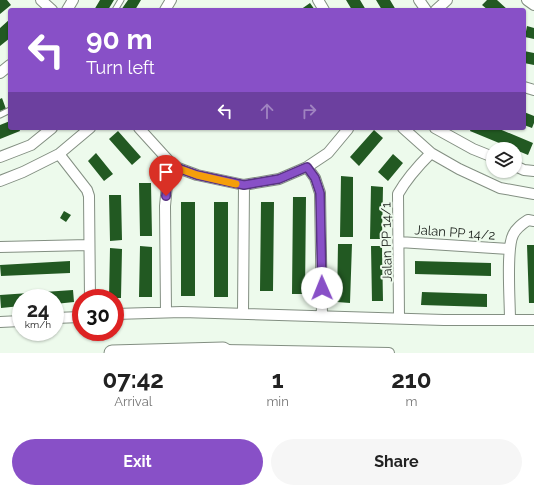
<!DOCTYPE html>
<html lang="en">
<head>
<meta charset="utf-8">
<style>
	:root { --surface:#fff; --page:#f6f6f6; --text:#222; --muted:#767676; --accent:#8850c7 }
	body { margin:0; font-family:Raleway,sans-serif; background:var(--page); color:var(--text); height:100vh; display:flex; flex-direction:column; font-size:15px; white-space:nowrap }
	* { box-sizing:border-box; margin:0 }
	p { font-size:13px; color:var(--muted) }
	.icon { flex:none; width:22px; height:22px; fill:none; stroke:currentColor; stroke-width:2; stroke-linecap:round; stroke-linejoin:round }
	.map { position:relative; height:353px; overflow:hidden }
	.side { display:flex; flex-direction:column; background:var(--surface); flex:1 }
	.side>* { flex:none }
	.hud { position:absolute; left:8px; top:8px; width:518px; height:122px; border-radius:4px; box-shadow:0 1px 3px #0004; background:#8850c7; color:#fff; overflow:hidden }
	.buttons { position:absolute; left:486px; top:142px; display:grid; gap:8px }
	.buttons a { display:grid; place-items:center; width:36px; height:36px; border-radius:50%; background:var(--surface); box-shadow:0 1px 3px #0004; font-size:20px }
	.speed { position:absolute; left:12px; top:289px; display:flex; gap:8px; font-size:20px; font-weight:700; text-align:center }
	.speed>* { display:grid; place-content:center; width:52px; height:52px; border-radius:50%; background:var(--surface); box-shadow:0 1px 3px #0004; line-height:1 }
	.speed small { font-size:10px; font-weight:400 }
	.speed .limit { border:6px solid #d22; background:#fff; color:#111 }
	.pin { position:absolute; display:grid; place-items:center; width:34px; height:34px; color:#fff; margin:-41px -17px; border-radius:50% 50% 50% 0; rotate:-45deg; box-shadow:0 0 4px #0007 }
	.pin .icon { rotate:45deg }
	.me { position:absolute; width:44px; margin:-22px; rotate:359deg; stroke-linejoin:round; filter:drop-shadow(0 0 3px #0008) }
	.turn { display:flex; align-items:center; gap:14px; height:84px; padding:0 12px; font-size:18px }
	.turn .icon { width:52px; height:52px; stroke-width:2.5 }
	.turn b { display:block; font-size:28px; line-height:34px }
	.lanes { display:flex; align-items:center; height:38px; padding:0 12px; background:#0003; justify-content:center; gap:20px; direction:ltr }
	.lanes .off { opacity:.35 }
	.eta { display:flex; justify-content:space-evenly; align-items:center; height:68px; text-align:center }
	.eta b { font-size:24px; font-weight:700; line-height:28px }
	.button { display:flex; gap:8px; margin-top:auto; padding:8px 12px }
	.button a { flex:1; height:46px; border-radius:24px; background:var(--accent); color:#fff; font-size:16px; font-weight:700; line-height:46px; text-align:center }
	.button a+a { background:var(--page); color:var(--text) }
	.map>svg:first-child { display:block }
	.building { fill:#225922 }
	.lines { fill:none; stroke-linecap:round; stroke-linejoin:round }
	.lane-casing { stroke:#838f82; stroke-width:7 }
	.street-casing { stroke:#838f82; stroke-width:12 }
	.secondary-casing { stroke:#838f82; stroke-width:17 }
	.lane { stroke:#fff; stroke-width:5 }
	.street { stroke:#fff; stroke-width:10 }
	.secondary { stroke:#fff; stroke-width:15 }
	.route-casing { stroke:#583481; stroke-width:10 }
	.route { stroke:#8850c7; stroke-width:7 }
	.slow { stroke:#f59e0b; stroke-width:7 }
	.labels { text-anchor:middle; stroke-width:4; stroke-linejoin:round; paint-order:stroke }
	.street-label { font-size:13px; fill:#191e19; stroke:#edfaec }
</style>
</head>
<body>
<div class="map">
<svg width="534" height="353" viewBox="0 0 534 353">
	<rect width="100%" height="100%" fill="#edfaec"/>
	<path class="building" d="M 0,0 L 7,0 L 11,5 L 0,14 Z
		M 100,0 L 114,0 L 108,10 L 94,10 Z
		M 128,0 L 141,0 L 135,10 L 121,10 Z
		M 346,0 L 360,0 L 366,10 L 352,10 Z
		M 376,0 L 390,0 L 396,10 L 382,10 Z
		M 487,0 L 497,0 L 508,10 L 488,10 L 482,5 Z
		M 310,3 L 315,10 L 300,10 Z
		M 10,19 L 10,38 L 0,46 L 0,28 Z
		M 527,26 L 534,28 L 534,39 L 525,37 Z
		M 524,51 L 534,53 L 534,65 L 524,63 Z
		M 2,98 L 6,109 L 0,111 L 0,99 Z
		M 524,112 L 534,116 L 534,123 L 532,128 L 524,125 Z
		M 10,121 L 10,128 L 19,128 L 20,131 L 0,139 L 0,125 Z
		M 471,128 L 497,128 L 533,143 L 528,155 L 470,131 Z
		M 374,130 L 383,138 L 359,166 L 350,157 Z
		M 118,131 L 141,157 L 132,165 L 109,139 Z
		M 96,153 L 113,174 L 104,181 L 88,161 Z
		M 393,154 L 403,163 L 388,181 L 378,172 Z
		M 341,176 L 353,177 L 353,237 L 340,237 Z
		M 139,183 L 151,183 L 152,236 L 140,236 Z
		M 371,186 L 383,187 L 382,239 L 370,239 Z
		M 109,195 L 121,195 L 122,240 L 110,241 Z
		M 293,197 L 306,197 L 305,294 L 292,294 Z
		M 181,202 L 195,202 L 195,296 L 181,296 Z
		M 214,202 L 228,202 L 228,297 L 214,297 Z
		M 261,202 L 274,202 L 273,291 L 260,291 Z
		M 64,211 L 71,215 L 66,222 L 60,218 Z
		M 338,244 L 352,244 L 350,303 L 337,302 Z
		M 527,245 L 534,245 L 534,303 L 529,303 Z
		M 140,246 L 152,247 L 152,297 L 139,297 Z
		M 371,246 L 382,246 L 383,301 L 372,301 Z
		M 110,248 L 122,249 L 121,298 L 109,298 Z
		M 70,261 L 70,273 L 1,276 L 0,265 Z
		M 415,261 L 491,263 L 491,276 L 415,274 Z
		M 73,290 L 74,302 L 55,304 L 55,298 L 21,298 L 21,306 L 1,308 L 0,295 Z
		M 422,292 L 487,294 L 487,307 L 421,305 Z"/>
	<g class="lines">
		<defs>
			<path id="lane" d="M 115,10 L 121,0
				M 0,115 L 10,110"/>
			<path id="street" d="M 41,0 L 52,10
				M 318,0 L 324,10
				M 419,0 L 426,10
				M 527,0 L 534,5
				M 67,10 L 73,0
				M 165,10 L 171,0
				M 436,10 L 447,0
				M 0,73 L 10,65
				M 524,87 L 534,90
				M 139,128 L 169,161 L 178,168 L 197,175 L 244,185 L 279,179 L 307,167 L 328,153 L 348,129
				M 403,128 L 431,153 L 459,169 L 500,188 L 534,194
				M 435,128 L 473,149 L 493,157
				M 59,154 L 87,190 L 89,196 L 90,298
				M 0,157 L 31,145 L 52,128
				M 515,166 L 524,170 L 534,171
				M 307,167 L 315,178 L 320,193 L 322,316
				M 0,181 L 23,172 L 59,154 L 90,128
				M 399,242 L 509,249
				M 0,247 L 89,245
				M 166,312 L 165,206 L 167,185 L 178,168
				M 243,313 L 244,185
				M 115,314 L 182,312 L 444,320 L 534,320
				M 55,318 L 81,317
				M 399,318 L 398,194 C 407,178 418,166 431,153
				M 510,320 C 510,301 506,249 513,235 C 516,228 522,224 528,220 L 534,221
				M 0,322 L 21,321
				M 223,350 L 389,353"/>
			<path id="secondary" d="M 112,353 L 223,350 L 228,353"/>
		</defs>
		<use href="#lane" class="lane-casing"/>
		<use href="#street" class="street-casing"/>
		<use href="#secondary" class="secondary-casing"/>
		<use href="#lane" class="lane"/>
		<use href="#street" class="street"/>
		<use href="#secondary" class="secondary"/>
	</g>
	<g class="lines">
		<defs>
			<path id="route" d="M 166,196 L 167,184 L 178,168 L 197,175 L 244,185 L 279,179 L 307,167 L 315,178 L 320,193 L 322,288"/>
		</defs>
		<use href="#route" class="route-casing"/>
		<use href="#route" class="route"/>
		<path class="slow" d="M 180,169 L 197,175 L 236,184"/>
	</g>
	<g class="labels">
		<g class="street-label">
			<text transform="translate(455 232) rotate(4)" y="5">Jalan PP 14/2</text>
			<text transform="translate(386 242) rotate(-91)" y="5">Jalan PP 14/1</text>
		</g>
	</g>
</svg>
<div class="buttons">
<a><svg class="icon" aria-label="layers" viewBox="0 0 24 24"><path d="M12 4l9 5-9 5-9-5zM3 14l9 5 9-5"/></svg></a>
</div>
<div class="speed"><div>24<small>km/h</small></div><div class="limit">30</div></div>
<div class="pin" style="left:166px;top:196px;background:#d93025"><svg class="icon" aria-label="arrive" viewBox="0 0 24 24"><path d="M6 21V4h12l-3 4 3 4H6"/></svg></div>
<svg class="me" style="left:322px;top:288px" viewBox="-20 -20 40 40"><circle r="19" fill="#fff"/><path d="M0-13L10 11 0 6-10 11z" fill="#8850c7"/></svg>
<div class="hud">
<div class="turn"><svg class="icon" aria-label="left" viewBox="0 0 24 24"><path d="M17 20v-9H6M10 6l-5 5 5 5"/></svg><div><b>90 m</b>Turn left</div></div>
<div class="lanes"><svg class="icon" aria-label="left" viewBox="0 0 24 24"><path d="M17 20v-9H6M10 6l-5 5 5 5"/></svg><svg class="icon off" aria-label="ahead" viewBox="0 0 24 24"><path d="M12 20V5M6 11l6-6 6 6"/></svg><svg class="icon off" aria-label="right" viewBox="0 0 24 24"><path d="M7 20v-9h11M14 6l5 5-5 5"/></svg></div>
</div>
</div>
<section class="side">
<div class="eta">
<div><b>07:42</b><p>Arrival</p></div>
<div><b>1</b><p>min</p></div>
<div><b>210</b><p>m</p></div>
</div>
<div class="button"><a>Exit</a><a>Share</a></div>
</section>
</body>
</html>
